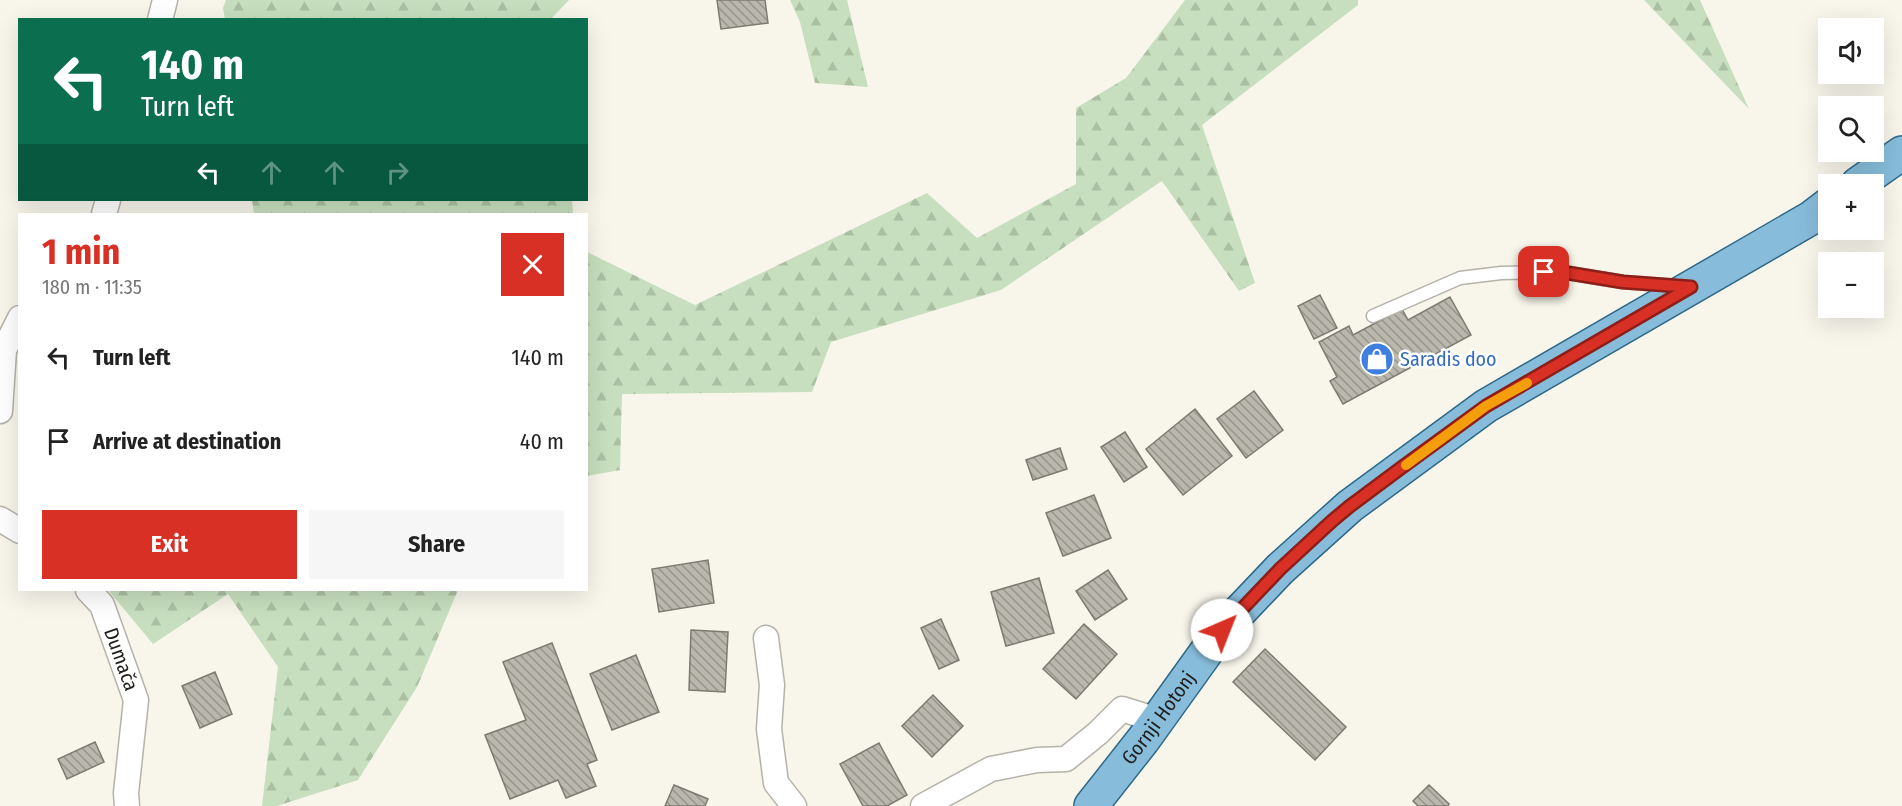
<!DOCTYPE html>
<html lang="en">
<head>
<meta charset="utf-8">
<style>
	:root { --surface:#fff; --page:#f6f6f6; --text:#222; --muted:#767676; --accent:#d93025 }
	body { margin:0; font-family:"Fira Sans Condensed",sans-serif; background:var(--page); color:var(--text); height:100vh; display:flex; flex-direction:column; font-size:22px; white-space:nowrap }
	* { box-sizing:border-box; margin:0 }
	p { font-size:20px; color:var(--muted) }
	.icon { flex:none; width:33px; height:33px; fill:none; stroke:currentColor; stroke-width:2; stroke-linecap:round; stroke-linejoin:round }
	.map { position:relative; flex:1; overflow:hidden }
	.details { position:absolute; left:18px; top:213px; width:570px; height:378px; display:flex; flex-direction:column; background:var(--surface); border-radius:0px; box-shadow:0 6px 24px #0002 }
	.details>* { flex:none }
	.top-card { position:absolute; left:18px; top:18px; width:570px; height:183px; border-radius:0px; box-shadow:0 6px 24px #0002; background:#0b6e4f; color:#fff; overflow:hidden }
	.tools { position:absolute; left:1818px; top:18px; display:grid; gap:12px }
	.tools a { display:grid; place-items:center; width:66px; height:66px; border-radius:0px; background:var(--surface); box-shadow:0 6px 24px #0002; font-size:30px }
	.pin { position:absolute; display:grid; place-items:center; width:51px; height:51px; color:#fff; margin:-26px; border-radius:12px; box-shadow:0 3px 9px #0006 }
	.me { position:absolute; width:66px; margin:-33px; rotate:44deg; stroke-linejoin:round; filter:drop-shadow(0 0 4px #0008) }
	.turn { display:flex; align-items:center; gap:21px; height:126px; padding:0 24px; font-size:27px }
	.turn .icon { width:78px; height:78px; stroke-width:2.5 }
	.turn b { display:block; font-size:42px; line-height:51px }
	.lanes { display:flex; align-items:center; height:57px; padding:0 24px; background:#0003; justify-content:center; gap:30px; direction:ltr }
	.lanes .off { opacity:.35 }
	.round { display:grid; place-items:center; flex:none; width:63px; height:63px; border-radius:0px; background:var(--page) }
	.summary { display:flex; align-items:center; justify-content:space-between; height:102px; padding:0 24px }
	h1 { font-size:36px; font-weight:700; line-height:45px; color:var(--accent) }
	.cta { display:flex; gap:12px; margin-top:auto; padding:12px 24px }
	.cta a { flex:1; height:69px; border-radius:0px; background:var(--accent); color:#fff; font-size:24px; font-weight:700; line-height:69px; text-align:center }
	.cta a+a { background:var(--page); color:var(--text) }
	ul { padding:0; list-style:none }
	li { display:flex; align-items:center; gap:18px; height:84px; padding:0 24px }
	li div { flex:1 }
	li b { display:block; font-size:22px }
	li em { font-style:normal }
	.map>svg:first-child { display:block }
	.forest { fill:url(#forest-firs) }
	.building { fill:url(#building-back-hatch); stroke:#7c7b71; stroke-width:1.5 }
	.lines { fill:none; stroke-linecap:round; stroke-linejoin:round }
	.lane-casing { stroke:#b5b3a9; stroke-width:15 }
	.street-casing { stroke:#b5b3a9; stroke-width:27 }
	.primary-casing { stroke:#2f6988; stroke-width:36 }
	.lane { stroke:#fff; stroke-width:12 }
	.street { stroke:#fff; stroke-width:24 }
	.primary { stroke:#87bddb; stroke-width:33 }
	.route-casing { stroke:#8d1f18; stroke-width:15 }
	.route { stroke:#d93025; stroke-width:10 }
	.slow { stroke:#f59e0b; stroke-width:10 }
	.labels { text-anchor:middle; stroke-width:5; stroke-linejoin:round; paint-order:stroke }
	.shop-label { font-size:20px; fill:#366cbe; stroke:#fff; text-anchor:start }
	.street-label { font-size:20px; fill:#201f1b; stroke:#fff }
</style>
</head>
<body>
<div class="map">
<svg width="1902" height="806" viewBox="0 0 1902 806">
	<defs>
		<pattern id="forest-firs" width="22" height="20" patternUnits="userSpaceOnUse" patternTransform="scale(1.5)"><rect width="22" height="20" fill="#c7dfbe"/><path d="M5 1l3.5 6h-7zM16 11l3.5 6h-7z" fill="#abbfa3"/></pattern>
		<pattern id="building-back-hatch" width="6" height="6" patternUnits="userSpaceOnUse" patternTransform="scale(1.5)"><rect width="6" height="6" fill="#bab8ad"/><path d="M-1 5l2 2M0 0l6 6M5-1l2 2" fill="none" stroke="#97958c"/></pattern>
	</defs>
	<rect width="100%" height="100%" fill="#f8f6eb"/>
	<path class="forest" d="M 226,0 L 569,0 L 551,19 L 225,19 L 223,8 Z
		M 790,0 L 847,0 L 868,87 L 815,83 L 800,22 Z
		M 1185,0 L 1358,0 L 1358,5 L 1202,125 L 1255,283 L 1239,291 L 1162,181 L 1001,290 L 831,342 L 812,392 L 622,394 L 620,470 L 587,476 L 587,252 L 695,305 L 927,193 L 977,238 L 1076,184 L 1076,108 L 1126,78 Z
		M 1644,0 L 1700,0 L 1749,109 Z
		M 252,200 L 572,200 L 573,214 L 254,214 Z
		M 108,590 L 458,590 L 417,687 L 358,780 L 277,806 L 262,806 L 278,667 L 228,594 L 153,644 Z"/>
	<path class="building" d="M 717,0 L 765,0 L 768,23 L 721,29 Z
		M 1320,295 L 1337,328 L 1314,339 L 1298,306 Z
		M 1450,297 L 1471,335 L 1343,404 L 1330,381 L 1337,377 L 1319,342 L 1349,326 L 1353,335 L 1402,309 L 1408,320 Z
		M 1254,391 L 1283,430 L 1246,458 L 1217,419 Z
		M 1195,409 L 1232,456 L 1183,495 L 1146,449 Z
		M 1125,432 L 1147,467 L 1124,482 L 1101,447 Z
		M 1060,448 L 1067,469 L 1033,480 L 1026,460 Z
		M 1094,495 L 1111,538 L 1063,556 L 1046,513 Z
		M 708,560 L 714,603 L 659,612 L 652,569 Z
		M 1108,570 L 1127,599 L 1095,620 L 1076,591 Z
		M 1039,578 L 1054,633 L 1006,646 L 991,592 Z
		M 941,619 L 959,660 L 939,669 L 921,628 Z
		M 1084,624 L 1117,654 L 1076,699 L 1043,669 Z
		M 691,630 L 728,632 L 725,692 L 689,690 Z
		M 552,643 L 597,760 L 587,764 L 596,786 L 566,798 L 558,780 L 510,799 L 485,735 L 526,720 L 503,662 Z
		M 1265,649 L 1346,727 L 1315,760 L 1233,682 Z
		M 636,655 L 659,712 L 612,730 L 590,674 Z
		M 215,672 L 232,714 L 200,728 L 182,686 Z
		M 933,695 L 963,726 L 932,757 L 902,726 Z
		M 95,742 L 104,762 L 67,779 L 58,759 Z
		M 879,743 L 907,795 L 887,806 L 863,806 L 840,764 Z
		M 674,785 L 708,799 L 705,806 L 665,806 Z
		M 1429,785 L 1449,804 L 1448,806 L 1418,806 L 1413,801 Z"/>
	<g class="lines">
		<defs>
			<path id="lane" d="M 1373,316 L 1460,278 L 1501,273 L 1562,272 L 1623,282 L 1678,286"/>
			<g id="street">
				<path d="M 160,20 L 165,0"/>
				<path d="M 104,214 L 108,200"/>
				<path d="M 0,411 L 4,350 L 20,318"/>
				<path d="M 0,519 L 20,531"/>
				<path id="s1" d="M 88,590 L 102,605 L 136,700 L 126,793 L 127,806"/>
				<path d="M 766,638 L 772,685 L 769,729 L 776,783 L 794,806"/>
				<path d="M 923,806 L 991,769 L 1037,760 L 1066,759 L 1098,733 L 1122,709 L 1157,720"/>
			</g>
			<g id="primary">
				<path d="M 1858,184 L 1902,153"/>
				<path id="s2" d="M 1091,806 L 1143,740 L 1222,630 L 1280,569 L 1350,506 L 1486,406 L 1811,218 L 1828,205"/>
			</g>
		</defs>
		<use href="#lane" class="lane-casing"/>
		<use href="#street" class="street-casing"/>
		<use href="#primary" class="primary-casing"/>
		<use href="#lane" class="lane"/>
		<use href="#street" class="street"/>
		<use href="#primary" class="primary"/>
	</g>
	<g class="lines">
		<defs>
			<path id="route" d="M 1222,630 L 1280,569 L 1332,521 L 1350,506 L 1401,468 L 1486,406 L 1691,287 L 1623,282 L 1562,272 L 1544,272"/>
		</defs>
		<use href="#route" class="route-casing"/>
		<use href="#route" class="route"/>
		<path class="slow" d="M 1406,465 L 1486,406 L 1527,383"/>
	</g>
	<defs>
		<symbol id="shop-disc" viewBox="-11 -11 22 22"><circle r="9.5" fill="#3f7fe0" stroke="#fff"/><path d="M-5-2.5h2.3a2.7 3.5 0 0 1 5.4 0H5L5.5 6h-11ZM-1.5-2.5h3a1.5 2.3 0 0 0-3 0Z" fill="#fff"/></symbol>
	</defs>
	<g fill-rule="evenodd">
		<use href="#shop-disc" x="1358" y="340" width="38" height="38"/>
	</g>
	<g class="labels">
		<g class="shop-label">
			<text x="1400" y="366">Saradis doo</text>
		</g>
		<g class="street-label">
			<text dy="7" stroke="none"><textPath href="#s1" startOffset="78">Dumača</textPath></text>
			<text dy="7" stroke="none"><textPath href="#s2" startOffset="111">Gornji Hotonj</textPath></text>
		</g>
	</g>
</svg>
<div class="tools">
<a><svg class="icon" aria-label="sound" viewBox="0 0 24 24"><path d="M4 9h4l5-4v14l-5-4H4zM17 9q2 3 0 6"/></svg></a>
<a><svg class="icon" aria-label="search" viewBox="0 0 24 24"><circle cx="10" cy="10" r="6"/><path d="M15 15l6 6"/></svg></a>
<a>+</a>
<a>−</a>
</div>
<div class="pin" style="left:1544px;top:272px;background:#d93025"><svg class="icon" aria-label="arrive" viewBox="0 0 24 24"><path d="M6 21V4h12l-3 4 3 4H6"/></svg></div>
<svg class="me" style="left:1222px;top:630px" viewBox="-20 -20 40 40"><circle r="19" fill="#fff"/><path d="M0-13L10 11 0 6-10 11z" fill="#d93025"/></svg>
<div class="top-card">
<div class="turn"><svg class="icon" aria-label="left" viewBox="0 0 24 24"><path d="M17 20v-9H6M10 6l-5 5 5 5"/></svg><div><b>140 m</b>Turn left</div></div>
<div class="lanes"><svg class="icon" aria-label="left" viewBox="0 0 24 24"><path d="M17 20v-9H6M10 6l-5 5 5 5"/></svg><svg class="icon off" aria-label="ahead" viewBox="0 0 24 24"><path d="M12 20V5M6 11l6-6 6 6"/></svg><svg class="icon off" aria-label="ahead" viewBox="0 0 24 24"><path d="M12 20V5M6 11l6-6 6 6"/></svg><svg class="icon off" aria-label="right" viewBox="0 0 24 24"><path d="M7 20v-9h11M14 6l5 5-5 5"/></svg></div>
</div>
<section class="details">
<div class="summary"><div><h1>1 min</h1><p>180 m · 11:35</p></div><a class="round" style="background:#d93025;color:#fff"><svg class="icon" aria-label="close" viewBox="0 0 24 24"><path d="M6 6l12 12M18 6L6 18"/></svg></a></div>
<ul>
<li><svg class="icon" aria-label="left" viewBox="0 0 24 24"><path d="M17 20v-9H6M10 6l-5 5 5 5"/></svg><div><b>Turn left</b></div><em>140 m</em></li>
<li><svg class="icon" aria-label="arrive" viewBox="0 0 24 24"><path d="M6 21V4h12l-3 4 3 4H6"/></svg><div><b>Arrive at destination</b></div><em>40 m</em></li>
</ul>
<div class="cta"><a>Exit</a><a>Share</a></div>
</section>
</div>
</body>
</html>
